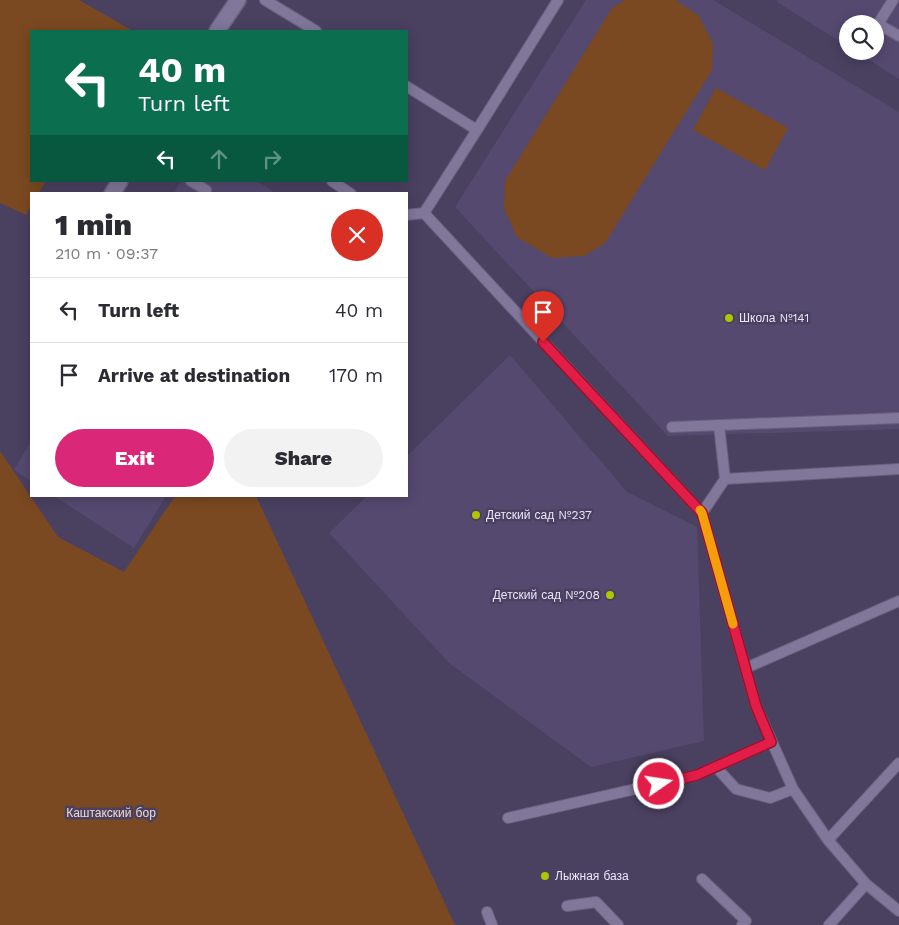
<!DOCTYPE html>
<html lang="en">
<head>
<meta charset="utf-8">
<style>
	:root { --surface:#fff; --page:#f2f2f3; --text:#2b2b33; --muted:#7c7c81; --line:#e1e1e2; --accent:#db2777 }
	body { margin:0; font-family:"Work Sans",sans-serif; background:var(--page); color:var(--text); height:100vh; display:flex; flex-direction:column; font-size:19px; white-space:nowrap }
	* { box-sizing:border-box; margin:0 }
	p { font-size:16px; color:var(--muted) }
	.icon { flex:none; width:28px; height:28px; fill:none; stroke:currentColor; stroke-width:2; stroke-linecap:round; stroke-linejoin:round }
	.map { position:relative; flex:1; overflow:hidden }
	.side { position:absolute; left:30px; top:192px; width:378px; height:305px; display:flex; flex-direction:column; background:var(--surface); border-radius:0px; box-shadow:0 2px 12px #0003 }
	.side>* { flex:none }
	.guide { position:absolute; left:30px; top:30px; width:378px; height:152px; border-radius:0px; box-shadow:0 2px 12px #0003; background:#0b6e4f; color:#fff; overflow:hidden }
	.buttons { position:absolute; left:839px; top:15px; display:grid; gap:10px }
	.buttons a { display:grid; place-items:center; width:45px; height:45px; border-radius:50%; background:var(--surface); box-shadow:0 2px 12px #0003; font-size:25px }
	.pin { position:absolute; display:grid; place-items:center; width:42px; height:42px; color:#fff; margin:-51px -21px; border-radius:50% 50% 50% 0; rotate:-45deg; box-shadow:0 0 5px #0007 }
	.pin .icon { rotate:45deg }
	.me { position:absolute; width:55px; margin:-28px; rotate:77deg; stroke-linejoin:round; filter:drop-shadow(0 0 4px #0008) }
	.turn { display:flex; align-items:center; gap:18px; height:105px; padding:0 25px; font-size:22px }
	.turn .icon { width:65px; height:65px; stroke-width:2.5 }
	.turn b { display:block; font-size:35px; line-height:42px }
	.lanes { display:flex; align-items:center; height:48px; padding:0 25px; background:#0003; justify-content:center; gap:25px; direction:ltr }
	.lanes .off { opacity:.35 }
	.round { display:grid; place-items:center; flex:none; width:52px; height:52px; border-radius:26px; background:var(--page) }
	.head { display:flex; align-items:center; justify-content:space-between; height:85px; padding:0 25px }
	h1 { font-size:30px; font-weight:800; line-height:38px }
	.action { display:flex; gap:10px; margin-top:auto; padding:10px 25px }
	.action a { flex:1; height:58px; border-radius:30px; background:var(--accent); color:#fff; font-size:20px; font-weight:800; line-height:58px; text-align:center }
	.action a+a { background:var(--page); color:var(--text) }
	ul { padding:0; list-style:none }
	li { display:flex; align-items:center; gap:15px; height:65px; padding:0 25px; border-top:1px solid var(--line) }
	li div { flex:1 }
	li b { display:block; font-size:19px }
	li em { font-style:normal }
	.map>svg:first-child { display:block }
	.built { fill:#554970 }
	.green { fill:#7a4921 }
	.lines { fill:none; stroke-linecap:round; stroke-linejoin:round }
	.service-casing { stroke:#68607b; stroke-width:12 }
	.minor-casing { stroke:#68607b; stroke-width:18 }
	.service { stroke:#81779b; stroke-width:10 }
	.minor { stroke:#81779b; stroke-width:15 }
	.route-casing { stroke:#92132f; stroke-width:12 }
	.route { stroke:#e11d48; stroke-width:9 }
	.slow { stroke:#f59e0b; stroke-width:9 }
	.poi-dot { fill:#b0c500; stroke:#4a4161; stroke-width:2 }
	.labels { text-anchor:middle; stroke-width:5; stroke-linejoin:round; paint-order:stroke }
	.poi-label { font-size:12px; fill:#eae5f9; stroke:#4a4161; text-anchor:start }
	.park-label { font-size:12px; fill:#f0d9ca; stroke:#4a4161 }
</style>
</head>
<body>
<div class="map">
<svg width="899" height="925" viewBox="0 0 899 925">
	<rect width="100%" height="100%" fill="#4a4161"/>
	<path class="built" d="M 586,0 L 713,0 L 899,112 L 899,429 L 668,436 L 455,207 Z
		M 778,0 L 899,0 L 899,79 L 855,51 L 875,51 L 875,24 L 848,24 L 847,46 L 777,2 Z
		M 181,181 L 257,181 L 277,194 L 173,194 Z
		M 510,355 L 627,492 L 697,527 L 704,741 L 591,767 L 449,663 L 329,533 L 367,496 L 406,496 L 406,457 Z
		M 31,441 L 31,481 L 14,470 Z
		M 54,496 L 166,496 L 134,548 Z"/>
	<path class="green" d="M 0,0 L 79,0 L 133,31 L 31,31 L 31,181 L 46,181 L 38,194 L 31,194 L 31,206 L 26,215 L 0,203 Z
		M 625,0 L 675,0 L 699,16 L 713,44 L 712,70 L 605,243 L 584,256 L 552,258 L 517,237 L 504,208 L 505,181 L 612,8 Z
		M 716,88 L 788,128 L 765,170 L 693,130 Z
		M 0,451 L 58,537 L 124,572 L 175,496 L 256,496 L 455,925 L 0,925 Z"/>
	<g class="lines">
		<defs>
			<path id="service" d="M 265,0 L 316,31
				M 893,0 L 878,24 L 899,36
				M 406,86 L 477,130 L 424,213 L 702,513 L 756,706 L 793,789 L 828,840 L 866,884 L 899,911
				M 477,130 L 558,0
				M 191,181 L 206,190 L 204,194
				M 332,181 L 351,194
				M 406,215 L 424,213
				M 719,425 L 725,479
				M 672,427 L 899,418
				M 702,513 L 725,479 L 899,469
				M 746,668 L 899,601
				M 716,767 L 736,789 L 770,798 L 793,789
				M 508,818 L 697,775 L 771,742
				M 828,840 L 899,763
				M 702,879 L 746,921 L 742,925
				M 567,906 L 596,902 L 618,925
				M 487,912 L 492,925
				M 829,925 L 866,884"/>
			<path id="minor" d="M 217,31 L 238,0
				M 112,194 L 120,181"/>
		</defs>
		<use href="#service" class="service-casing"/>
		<use href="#minor" class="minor-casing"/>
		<use href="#service" class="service"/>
		<use href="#minor" class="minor"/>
	</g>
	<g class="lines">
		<defs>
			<path id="route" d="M 543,342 L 702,513 L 756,706 L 771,742 L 697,775 L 659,784"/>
		</defs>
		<use href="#route" class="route-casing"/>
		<use href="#route" class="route"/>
		<path class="slow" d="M 700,510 L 702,513 L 733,624"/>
	</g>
	<g class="poi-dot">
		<circle cx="729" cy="318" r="5"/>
		<circle cx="476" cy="515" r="5"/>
		<circle cx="610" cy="595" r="5"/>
		<circle cx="545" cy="876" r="5"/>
	</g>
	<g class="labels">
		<g class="poi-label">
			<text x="739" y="322">Школа №141</text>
			<text x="486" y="519">Детский сад №237</text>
			<text x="600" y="599" text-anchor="end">Детский сад №208</text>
			<text x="555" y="880">Лыжная база</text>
		</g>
		<g class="park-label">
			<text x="111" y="817">Каштакский бор</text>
		</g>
	</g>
</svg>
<div class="buttons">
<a><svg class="icon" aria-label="search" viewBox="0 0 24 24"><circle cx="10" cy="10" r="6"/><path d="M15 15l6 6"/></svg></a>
</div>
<div class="pin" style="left:543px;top:342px;background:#d93025"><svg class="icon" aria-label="arrive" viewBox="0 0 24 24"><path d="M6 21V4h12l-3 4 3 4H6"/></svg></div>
<svg class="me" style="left:659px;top:784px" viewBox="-20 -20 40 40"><circle r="17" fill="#e11d48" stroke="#fff" stroke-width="3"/><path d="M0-11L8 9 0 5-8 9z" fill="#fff"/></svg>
<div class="guide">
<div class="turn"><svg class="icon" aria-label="left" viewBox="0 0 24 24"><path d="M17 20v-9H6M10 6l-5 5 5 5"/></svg><div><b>40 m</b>Turn left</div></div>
<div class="lanes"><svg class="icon" aria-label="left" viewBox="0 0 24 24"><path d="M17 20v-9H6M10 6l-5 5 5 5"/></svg><svg class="icon off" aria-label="ahead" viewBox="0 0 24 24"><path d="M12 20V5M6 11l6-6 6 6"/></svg><svg class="icon off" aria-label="right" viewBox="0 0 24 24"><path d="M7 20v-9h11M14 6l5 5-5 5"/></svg></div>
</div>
<section class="side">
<div class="head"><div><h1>1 min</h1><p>210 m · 09:37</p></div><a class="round" style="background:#d93025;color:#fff"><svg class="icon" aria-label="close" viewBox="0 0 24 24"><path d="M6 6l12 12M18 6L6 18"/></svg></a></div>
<ul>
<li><svg class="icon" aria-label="left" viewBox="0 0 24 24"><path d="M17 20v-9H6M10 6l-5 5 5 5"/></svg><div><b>Turn left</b></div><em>40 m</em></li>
<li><svg class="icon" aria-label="arrive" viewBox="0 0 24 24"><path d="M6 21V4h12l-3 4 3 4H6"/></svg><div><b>Arrive at destination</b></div><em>170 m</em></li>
</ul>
<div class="action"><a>Exit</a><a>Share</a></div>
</section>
</div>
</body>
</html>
